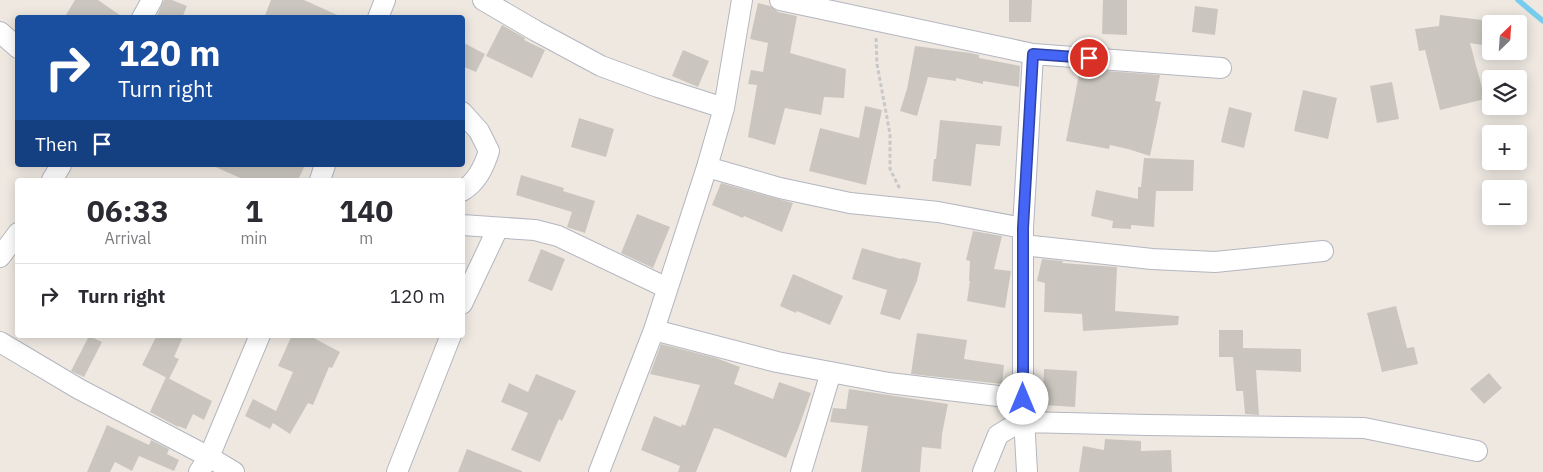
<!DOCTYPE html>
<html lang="en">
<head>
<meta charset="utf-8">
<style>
	:root { --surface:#fff; --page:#f2f2f3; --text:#2b2b33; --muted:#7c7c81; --line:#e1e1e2 }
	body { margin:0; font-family:"IBM Plex Sans",sans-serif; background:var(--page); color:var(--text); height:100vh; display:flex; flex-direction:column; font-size:19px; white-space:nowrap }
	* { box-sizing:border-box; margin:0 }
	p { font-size:16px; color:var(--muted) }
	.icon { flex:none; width:28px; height:28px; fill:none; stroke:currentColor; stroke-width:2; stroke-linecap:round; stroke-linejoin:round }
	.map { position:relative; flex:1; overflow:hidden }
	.side { position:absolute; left:15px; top:178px; width:450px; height:160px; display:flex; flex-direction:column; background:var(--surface); border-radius:5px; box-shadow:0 2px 12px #0003 }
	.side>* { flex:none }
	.banner { position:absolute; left:15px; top:15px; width:450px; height:152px; border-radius:5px; box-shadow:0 2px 12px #0003; background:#1a4fa0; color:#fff; overflow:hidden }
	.needle { width:32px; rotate:25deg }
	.controls { position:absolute; left:1482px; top:15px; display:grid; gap:10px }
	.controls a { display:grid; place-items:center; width:45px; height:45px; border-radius:5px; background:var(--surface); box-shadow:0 2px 12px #0003; font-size:25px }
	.pin { position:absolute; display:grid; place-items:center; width:42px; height:42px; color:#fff; margin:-21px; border:2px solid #fff; border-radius:50%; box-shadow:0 1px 5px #0007 }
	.me { position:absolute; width:55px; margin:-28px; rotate:0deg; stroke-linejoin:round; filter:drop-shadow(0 0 4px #0008) }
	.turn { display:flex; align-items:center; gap:18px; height:105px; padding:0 20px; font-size:22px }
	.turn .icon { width:65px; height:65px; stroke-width:2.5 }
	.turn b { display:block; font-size:35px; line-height:42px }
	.then { display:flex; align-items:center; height:48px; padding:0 20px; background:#0003; gap:10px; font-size:19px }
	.eta { display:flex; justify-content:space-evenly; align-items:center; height:85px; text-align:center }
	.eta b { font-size:30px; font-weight:700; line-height:35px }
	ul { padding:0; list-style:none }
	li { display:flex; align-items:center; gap:15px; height:65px; padding:0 20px; border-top:1px solid var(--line) }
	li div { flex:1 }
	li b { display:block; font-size:19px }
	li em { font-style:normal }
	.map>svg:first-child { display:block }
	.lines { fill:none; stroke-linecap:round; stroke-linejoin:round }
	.stream { stroke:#77cded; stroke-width:5.5 }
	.building { fill:#cac6bf }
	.minor-casing { stroke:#b4b6c0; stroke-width:22 }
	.path { stroke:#c8c8c8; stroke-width:3; stroke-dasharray:4 2.5; stroke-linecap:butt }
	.minor { stroke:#fff; stroke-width:20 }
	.route-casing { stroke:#2d42a1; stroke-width:12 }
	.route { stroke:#4565f7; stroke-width:9 }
</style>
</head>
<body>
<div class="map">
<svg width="1543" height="472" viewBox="0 0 1543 472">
	<rect width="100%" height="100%" fill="#eee8e1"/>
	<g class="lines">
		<path class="stream" d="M 1518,0 L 1543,21"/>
	</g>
	<path class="building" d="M 75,0 L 98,0 L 124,18 L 64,18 Z
		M 164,0 L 172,0 L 187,6 L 182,18 L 156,18 Z
		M 271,0 L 304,0 L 344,18 L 264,18 Z
		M 1009,0 L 1032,0 L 1031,22 L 1009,22 Z
		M 1103,0 L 1127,0 L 1127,35 L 1102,34 Z
		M 758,3 L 770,6 L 778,12 L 797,16 L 790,53 L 846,69 L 844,98 L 824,97 L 821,115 L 785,108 L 775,145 L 748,137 L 757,85 L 748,84 L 751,70 L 763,72 L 768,43 L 750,39 Z
		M 1195,6 L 1218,9 L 1215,35 L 1192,32 Z
		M 1440,15 L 1491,21 L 1491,42 L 1482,43 L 1482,45 L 1470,43 L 1485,99 L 1440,110 L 1425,50 L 1419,51 L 1415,29 L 1439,26 Z
		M 502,25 L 525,38 L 524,40 L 545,50 L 532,78 L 486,56 Z
		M 462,42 L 485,54 L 476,72 L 462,66 Z
		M 915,46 L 970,53 L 979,55 L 979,58 L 1020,66 L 1019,87 L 983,81 L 983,84 L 956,78 L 956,81 L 928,77 L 917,116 L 900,111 L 907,89 Z
		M 683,50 L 709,61 L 698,87 L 672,76 Z
		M 1080,69 L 1160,75 L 1155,101 L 1161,102 L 1150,156 L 1128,149 L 1110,145 L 1109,149 L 1066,141 Z
		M 1392,82 L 1399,119 L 1377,123 L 1370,86 Z
		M 1303,90 L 1337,98 L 1328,139 L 1294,131 Z
		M 865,106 L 882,110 L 866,185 L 809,171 L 820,128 L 859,138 Z
		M 1229,107 L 1252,113 L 1244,148 L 1221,142 Z
		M 579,118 L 614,129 L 606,157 L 571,147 Z
		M 940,120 L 1002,126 L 1000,146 L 976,144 L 971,186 L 932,181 L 934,159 L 936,159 Z
		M 1144,158 L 1194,160 L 1193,191 L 1156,191 L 1154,227 L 1131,225 L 1131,229 L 1112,228 L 1113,221 L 1091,216 L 1096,190 L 1138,199 L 1138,187 L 1141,187 Z
		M 211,165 L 305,165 L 298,180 L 245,180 Z
		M 521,175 L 564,188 L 563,191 L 595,201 L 585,233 L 567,227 L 572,212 L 516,195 Z
		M 721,183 L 793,203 L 782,232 L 744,216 L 743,218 L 712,205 Z
		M 637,214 L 670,227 L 653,268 L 621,253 Z
		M 973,231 L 1002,236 L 994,269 L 1011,271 L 1005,308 L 967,301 L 970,281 L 969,281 L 970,261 L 966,260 Z
		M 862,248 L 901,259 L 902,258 L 921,263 L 917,281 L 900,320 L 880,314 L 887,290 L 852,279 Z
		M 541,249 L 565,259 L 552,291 L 528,281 Z
		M 1042,259 L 1063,261 L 1062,263 L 1117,267 L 1115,311 L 1179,316 L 1178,325 L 1083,331 L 1082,314 L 1044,312 L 1045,283 L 1037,281 Z
		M 793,274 L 843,296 L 830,325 L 797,311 L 796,313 L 780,306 Z
		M 1396,306 L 1407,348 L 1414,347 L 1418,364 L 1382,372 L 1367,313 Z
		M 1219,330 L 1243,330 L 1243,348 L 1301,349 L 1301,372 L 1256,370 L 1259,415 L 1245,414 L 1243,391 L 1236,391 L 1233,357 L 1219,357 Z
		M 917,333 L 967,340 L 964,359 L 1004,365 L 1002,384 L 911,374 Z
		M 157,335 L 175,335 L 182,339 L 174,357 L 179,359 L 169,379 L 142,365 Z
		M 292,335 L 308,335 L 340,352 L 332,368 L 329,367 L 313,405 L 308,403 L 290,434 L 273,423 L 270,429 L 245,416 L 253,399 L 276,411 L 293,372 L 278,366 Z
		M 89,336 L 102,342 L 84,377 L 71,371 Z
		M 661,344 L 716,358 L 740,367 L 734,384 L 773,399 L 779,382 L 811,393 L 798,429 L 786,458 L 719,429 L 714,428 L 696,472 L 678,472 L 680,466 L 641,450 L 654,416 L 681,427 L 682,424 L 685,426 L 700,385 L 650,374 Z
		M 1044,369 L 1077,371 L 1075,407 L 1043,405 Z
		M 1489,373 L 1502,388 L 1484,404 L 1470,389 Z
		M 536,374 L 576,391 L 562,421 L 559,419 L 540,462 L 511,450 L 528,413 L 501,402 L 509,383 L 528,392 Z
		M 166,377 L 212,401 L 204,420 L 193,414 L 186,429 L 178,426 L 178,427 L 150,412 Z
		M 849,389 L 948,404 L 942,434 L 941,449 L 922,447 L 920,472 L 861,472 L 868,426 L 830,422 L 833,408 L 846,409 Z
		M 107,425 L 149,445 L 151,440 L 169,449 L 167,454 L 179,460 L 174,471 L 139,456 L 132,471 L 115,462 L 110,472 L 87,472 Z
		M 1105,439 L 1141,441 L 1141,451 L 1171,450 L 1172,472 L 1079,472 L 1083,446 L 1104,450 Z
		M 467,449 L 522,471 L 522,472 L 458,472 Z"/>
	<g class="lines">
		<defs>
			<path id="minor" d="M 483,0 L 536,31 L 601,66 L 658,87 L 724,108
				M 780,0 L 1033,54 L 1221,68
				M 142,18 L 152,0
				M 378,18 L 385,0
				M 0,32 L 18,48
				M 462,112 L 479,131 L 489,151 C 484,167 477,182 462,191
				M 707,167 L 780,188 L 850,203 L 938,212 L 1023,228
				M 52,180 L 61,165
				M 320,180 L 325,165
				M 462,225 L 535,230 L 558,236 L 667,288
				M 1023,245 L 1152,259 L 1215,262 L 1323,251
				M 0,257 L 18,233
				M 462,304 L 498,228
				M 654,330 L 777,362 L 889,383 L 1023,399
				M 0,342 L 79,389 L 209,457 L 234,472
				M 199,472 L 209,457 L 260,335
				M 397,472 L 451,335
				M 599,472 L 654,330 L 707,167 L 724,108 L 742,0
				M 801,472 L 831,372
				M 983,472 L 998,435 L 1011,427 L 1024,422 L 1148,425 L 1364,428 L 1477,451
				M 1027,472 L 1023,399 L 1023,228 L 1033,54"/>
		</defs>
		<use href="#minor" class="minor-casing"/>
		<path class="path" d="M 876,38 L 877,64 L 890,134 L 890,169 L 900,189"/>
		<use href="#minor" class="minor"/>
	</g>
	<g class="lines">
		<defs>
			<path id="route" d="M 1023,399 L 1023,228 L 1033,54 L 1089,58"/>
		</defs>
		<use href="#route" class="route-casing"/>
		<use href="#route" class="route"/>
	</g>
</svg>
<div class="controls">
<a><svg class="needle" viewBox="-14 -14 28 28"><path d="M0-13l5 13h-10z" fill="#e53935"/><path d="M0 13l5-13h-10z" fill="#7c7c81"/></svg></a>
<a><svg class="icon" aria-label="layers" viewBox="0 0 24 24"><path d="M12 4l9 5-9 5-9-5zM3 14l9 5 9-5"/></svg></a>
<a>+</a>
<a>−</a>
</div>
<div class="pin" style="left:1089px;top:58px;background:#d93025"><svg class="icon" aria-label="arrive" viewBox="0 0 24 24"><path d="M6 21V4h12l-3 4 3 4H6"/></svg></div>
<svg class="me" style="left:1023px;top:399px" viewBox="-20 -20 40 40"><circle r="19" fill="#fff"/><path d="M0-13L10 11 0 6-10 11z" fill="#4565f7"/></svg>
<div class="banner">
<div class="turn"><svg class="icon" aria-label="right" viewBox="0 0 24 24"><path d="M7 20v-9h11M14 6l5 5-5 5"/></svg><div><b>120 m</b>Turn right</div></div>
<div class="then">Then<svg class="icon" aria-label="arrive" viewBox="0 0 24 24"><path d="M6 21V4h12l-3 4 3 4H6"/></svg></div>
</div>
<section class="side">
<div class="eta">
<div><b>06:33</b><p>Arrival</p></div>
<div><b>1</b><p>min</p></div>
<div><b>140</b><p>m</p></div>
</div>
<ul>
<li><svg class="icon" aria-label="right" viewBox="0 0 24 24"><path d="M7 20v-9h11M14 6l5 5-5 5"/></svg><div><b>Turn right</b></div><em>120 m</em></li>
</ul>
</section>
</div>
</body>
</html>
